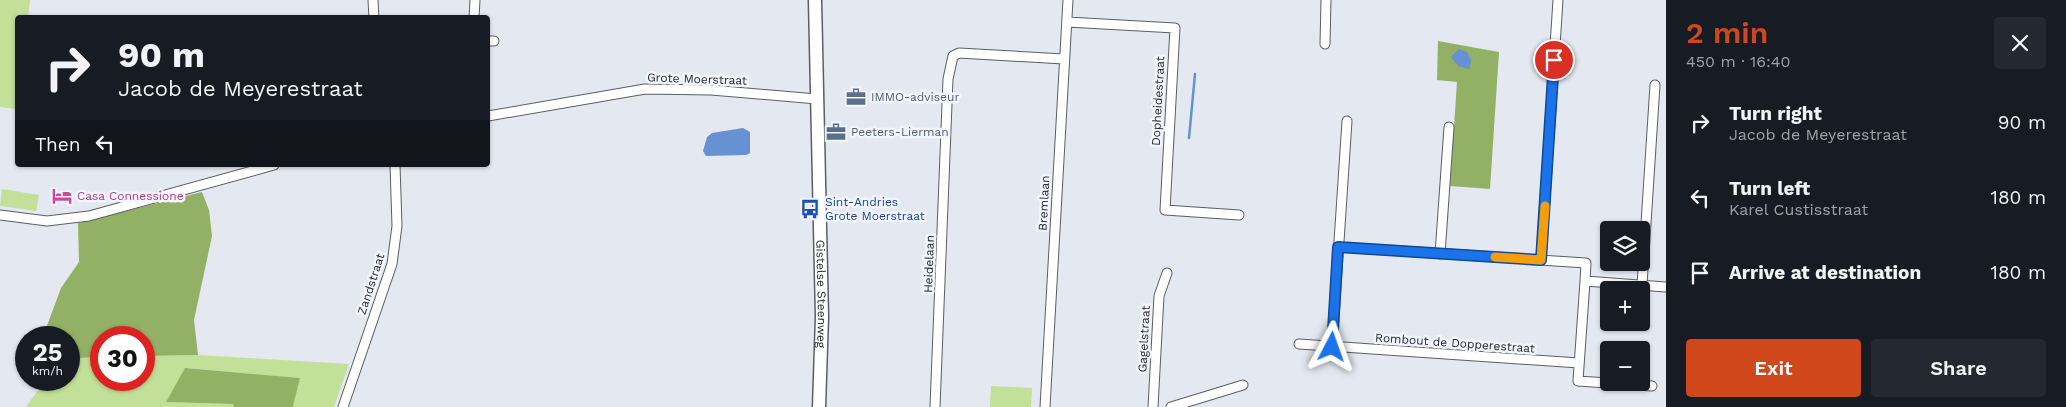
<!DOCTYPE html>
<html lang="en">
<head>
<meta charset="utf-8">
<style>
	:root { --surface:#171b24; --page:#242831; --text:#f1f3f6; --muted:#9ea1a6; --accent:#d0471b }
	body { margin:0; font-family:"Work Sans",sans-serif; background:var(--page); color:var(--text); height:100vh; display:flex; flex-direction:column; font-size:19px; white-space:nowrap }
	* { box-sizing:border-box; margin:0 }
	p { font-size:16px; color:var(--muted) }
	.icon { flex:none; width:28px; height:28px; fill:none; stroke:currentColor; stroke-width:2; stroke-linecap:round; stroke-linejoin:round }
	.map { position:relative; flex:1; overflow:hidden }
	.sheet { display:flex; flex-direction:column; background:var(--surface); width:400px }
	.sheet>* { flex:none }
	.guide { position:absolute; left:15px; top:15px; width:475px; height:152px; border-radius:5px; box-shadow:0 1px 4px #0004; background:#171b24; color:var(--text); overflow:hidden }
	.controls { position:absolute; left:1600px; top:221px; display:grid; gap:10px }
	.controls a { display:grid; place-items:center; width:50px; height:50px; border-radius:5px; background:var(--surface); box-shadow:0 1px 4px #0004; font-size:25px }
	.speed { position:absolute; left:15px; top:326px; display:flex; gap:10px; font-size:25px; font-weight:700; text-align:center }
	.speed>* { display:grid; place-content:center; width:65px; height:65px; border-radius:50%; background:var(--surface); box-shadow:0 1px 4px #0004; line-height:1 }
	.speed small { font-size:12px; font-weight:400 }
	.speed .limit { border:8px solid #d22; background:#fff; color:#111 }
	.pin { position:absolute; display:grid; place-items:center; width:42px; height:42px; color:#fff; margin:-21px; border:2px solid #fff; border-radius:50%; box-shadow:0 1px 5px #0007 }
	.me { position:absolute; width:55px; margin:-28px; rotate:4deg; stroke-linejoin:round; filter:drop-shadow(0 0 4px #0008) }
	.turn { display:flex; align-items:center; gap:18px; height:105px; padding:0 20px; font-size:22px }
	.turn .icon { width:65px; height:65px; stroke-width:2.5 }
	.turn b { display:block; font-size:35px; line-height:42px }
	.then { display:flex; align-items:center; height:48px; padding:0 20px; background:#0003; gap:10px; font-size:19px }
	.round { display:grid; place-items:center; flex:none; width:52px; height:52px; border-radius:5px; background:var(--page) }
	.summary { display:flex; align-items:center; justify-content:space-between; height:85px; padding:0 20px }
	h1 { font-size:30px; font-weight:600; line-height:38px; color:var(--accent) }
	.cta { display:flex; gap:10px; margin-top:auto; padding:10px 20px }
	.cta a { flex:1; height:58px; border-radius:5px; background:var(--accent); color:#fff; font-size:20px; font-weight:600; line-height:58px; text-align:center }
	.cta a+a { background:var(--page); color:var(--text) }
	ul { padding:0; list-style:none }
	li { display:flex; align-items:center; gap:15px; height:75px; padding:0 20px }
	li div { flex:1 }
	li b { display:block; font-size:19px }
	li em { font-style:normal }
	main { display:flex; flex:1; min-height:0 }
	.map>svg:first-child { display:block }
	.green { fill:#c3e099 }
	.forest { fill:#93b164 }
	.water { fill:#6691d2 }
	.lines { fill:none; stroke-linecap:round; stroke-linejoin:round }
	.stream { stroke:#6691d2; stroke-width:2.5 }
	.minor-casing { stroke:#5b5e66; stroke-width:11 }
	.secondary-casing { stroke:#5b5e66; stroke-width:15 }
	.minor { stroke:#fff; stroke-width:9 }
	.secondary { stroke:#fff; stroke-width:12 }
	.route-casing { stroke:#114b97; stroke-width:12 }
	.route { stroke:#1a73e8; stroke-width:9 }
	.slow { stroke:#f59e0b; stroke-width:9 }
	.labels { text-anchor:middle; stroke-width:5; stroke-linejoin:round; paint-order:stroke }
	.street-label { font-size:12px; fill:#28292d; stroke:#f2f5fe }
	.service-label { font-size:12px; fill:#4e5e75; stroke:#f2f5fe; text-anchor:start }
	.hotel-label { font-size:12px; fill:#b23c85; stroke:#f2f5fe; text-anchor:start }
	.transit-label { font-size:12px; fill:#164399; stroke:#f2f5fe; text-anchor:start }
</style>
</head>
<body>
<main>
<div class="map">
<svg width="1666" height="407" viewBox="0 0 1666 407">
	<rect width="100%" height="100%" fill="#e4e8f1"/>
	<path class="green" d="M 0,0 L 30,0 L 28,17 L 18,18 L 17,109 L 0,107 Z
		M 2,189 L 39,195 L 36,211 L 0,206 Z
		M 198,355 L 349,364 L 334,407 L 293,407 L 299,378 L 186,368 L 166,402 L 234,404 L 234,407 L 26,407 L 36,393 L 51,380 L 69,380 L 69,365 L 77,358 L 101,357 L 101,380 L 144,380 L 144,356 Z
		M 991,386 L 1032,388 L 1031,407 L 990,407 Z"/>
	<path class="forest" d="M 1438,41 L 1499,52 L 1490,189 L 1450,186 L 1457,82 L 1437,80 Z
		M 202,192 L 209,210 L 212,236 L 194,320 L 198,355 L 144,356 L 144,338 L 101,338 L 101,357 L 77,358 L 69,352 L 69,338 L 52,337 L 45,331 L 61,288 L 79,262 L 78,223 Z
		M 185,368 L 300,378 L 293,406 L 295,407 L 234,407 L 233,404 L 166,402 Z"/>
	<path class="water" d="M 1459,49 L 1467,52 L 1471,60 L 1469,69 L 1458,66 L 1451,57 Z
		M 743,128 L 750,132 L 750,153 L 746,155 L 706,156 L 703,151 L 707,137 L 712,133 Z"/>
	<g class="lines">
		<path class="stream" d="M 1189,138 L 1195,74"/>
		<defs>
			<path id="minor" d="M 373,0 L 374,18
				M 474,18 L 475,0
				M 1067,22 L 1175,28 L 1165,210 L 1239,215
				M 488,41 L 494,41
				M 1325,44 L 1326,0
				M 488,116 L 645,89 L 711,90 L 817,99
				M 0,215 L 47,221 L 89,216 L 274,165
				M 1339,247 L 1586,263 L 1585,281 L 1666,287
				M 1440,254 L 1449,127
				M 1541,260 L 1558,0
				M 1585,281 L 1578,381 L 1652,386
				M 1642,285 L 1655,85
				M 1299,344 L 1579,363
				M 1332,347 L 1347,121
				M 343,407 L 392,264 L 397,226 L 395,165
				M 935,407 L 948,79 L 953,56 L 959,53 L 1064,59
				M 1045,407 L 1068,0
				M 1153,407 L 1159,296 L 1167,273
				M 1171,407 L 1243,385"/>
			<g id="secondary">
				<path id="s1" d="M 815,0 L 822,317 L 819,407"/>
			</g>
		</defs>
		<use href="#minor" class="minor-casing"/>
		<use href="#secondary" class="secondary-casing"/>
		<use href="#minor" class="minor"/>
		<use href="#secondary" class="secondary"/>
	</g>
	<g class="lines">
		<defs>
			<path id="route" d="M 1332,347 L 1338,247 L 1541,260 L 1554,60"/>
		</defs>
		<use href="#route" class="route-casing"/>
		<use href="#route" class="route"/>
		<path class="slow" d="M 1495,257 L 1541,260 L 1545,206"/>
	</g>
	<defs>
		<symbol id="office-bare" viewBox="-9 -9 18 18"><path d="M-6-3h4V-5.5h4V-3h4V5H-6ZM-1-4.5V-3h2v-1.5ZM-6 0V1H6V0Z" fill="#5c6f8a" stroke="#f2f5fe" stroke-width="2.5" paint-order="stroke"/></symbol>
		<symbol id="hotel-bare" viewBox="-9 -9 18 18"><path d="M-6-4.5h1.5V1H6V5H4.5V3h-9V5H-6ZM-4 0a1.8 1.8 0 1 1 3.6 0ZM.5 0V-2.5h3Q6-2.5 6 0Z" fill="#d1479c" stroke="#f2f5fe" stroke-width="2.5" paint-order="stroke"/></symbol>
		<symbol id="bus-bare" viewBox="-9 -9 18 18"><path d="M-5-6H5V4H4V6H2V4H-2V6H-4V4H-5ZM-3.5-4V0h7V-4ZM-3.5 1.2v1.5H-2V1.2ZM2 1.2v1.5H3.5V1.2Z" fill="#1a4fb4" stroke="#f2f5fe" stroke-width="2.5" paint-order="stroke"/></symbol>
	</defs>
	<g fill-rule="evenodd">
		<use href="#office-bare" x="842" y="83" width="28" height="28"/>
		<use href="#office-bare" x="822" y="118" width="28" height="28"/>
		<use href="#hotel-bare" x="48" y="182" width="28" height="28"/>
		<use href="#bus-bare" x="796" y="195" width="28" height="28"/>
	</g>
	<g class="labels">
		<g class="street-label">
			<text transform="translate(697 79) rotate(2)" y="4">Grote Moerstraat</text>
			<text transform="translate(1158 101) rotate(-87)" y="4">Dopheidestraat</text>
			<text transform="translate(1044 203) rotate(-87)" y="4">Bremlaan</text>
			<text transform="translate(929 264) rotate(-88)" y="4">Heidelaan</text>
			<text transform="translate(371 284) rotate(-72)" y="4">Zandstraat</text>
			<text dy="4" stroke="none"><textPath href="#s1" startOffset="294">Gistelse Steenweg</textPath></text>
			<text transform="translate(1144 339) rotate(-87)" y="4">Gagelstraat</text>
			<text transform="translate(1455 343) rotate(4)" y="4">Rombout de Dopperestraat</text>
		</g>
		<g class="service-label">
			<text x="871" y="101">IMMO-adviseur</text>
			<text x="851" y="136">Peeters-Lierman</text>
		</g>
		<g class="hotel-label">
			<text x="77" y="200">Casa Connessione</text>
		</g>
		<g class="transit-label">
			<text x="825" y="206">Sint-Andries<tspan x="825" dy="14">Grote Moerstraat</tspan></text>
		</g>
	</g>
</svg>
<div class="controls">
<a><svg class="icon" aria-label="layers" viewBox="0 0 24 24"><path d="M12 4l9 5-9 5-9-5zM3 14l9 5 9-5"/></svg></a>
<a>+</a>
<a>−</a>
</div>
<div class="speed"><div>25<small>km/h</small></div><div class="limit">30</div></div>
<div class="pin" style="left:1554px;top:60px;background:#d93025"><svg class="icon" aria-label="arrive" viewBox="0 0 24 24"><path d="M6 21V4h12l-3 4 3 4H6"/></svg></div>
<svg class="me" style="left:1332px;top:347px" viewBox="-20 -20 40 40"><path d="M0-17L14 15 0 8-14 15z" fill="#1a73e8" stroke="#fff" stroke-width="4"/></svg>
<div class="guide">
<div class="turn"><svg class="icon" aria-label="right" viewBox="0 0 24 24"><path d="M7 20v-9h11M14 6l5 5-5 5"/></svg><div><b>90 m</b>Jacob de Meyerestraat</div></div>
<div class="then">Then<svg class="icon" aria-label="left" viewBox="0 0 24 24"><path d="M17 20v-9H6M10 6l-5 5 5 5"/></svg></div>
</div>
</div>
<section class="sheet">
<div class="summary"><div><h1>2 min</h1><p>450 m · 16:40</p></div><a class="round"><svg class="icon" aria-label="close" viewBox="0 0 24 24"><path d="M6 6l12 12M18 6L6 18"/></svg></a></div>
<ul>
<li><svg class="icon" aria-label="right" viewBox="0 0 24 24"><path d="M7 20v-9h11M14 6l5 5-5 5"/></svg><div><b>Turn right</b><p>Jacob de Meyerestraat</p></div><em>90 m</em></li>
<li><svg class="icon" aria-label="left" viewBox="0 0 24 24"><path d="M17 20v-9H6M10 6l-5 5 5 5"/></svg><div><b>Turn left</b><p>Karel Custisstraat</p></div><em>180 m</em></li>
<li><svg class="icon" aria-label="arrive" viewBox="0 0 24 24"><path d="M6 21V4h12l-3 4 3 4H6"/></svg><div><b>Arrive at destination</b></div><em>180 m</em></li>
</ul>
<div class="cta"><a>Exit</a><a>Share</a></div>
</section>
</main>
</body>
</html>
